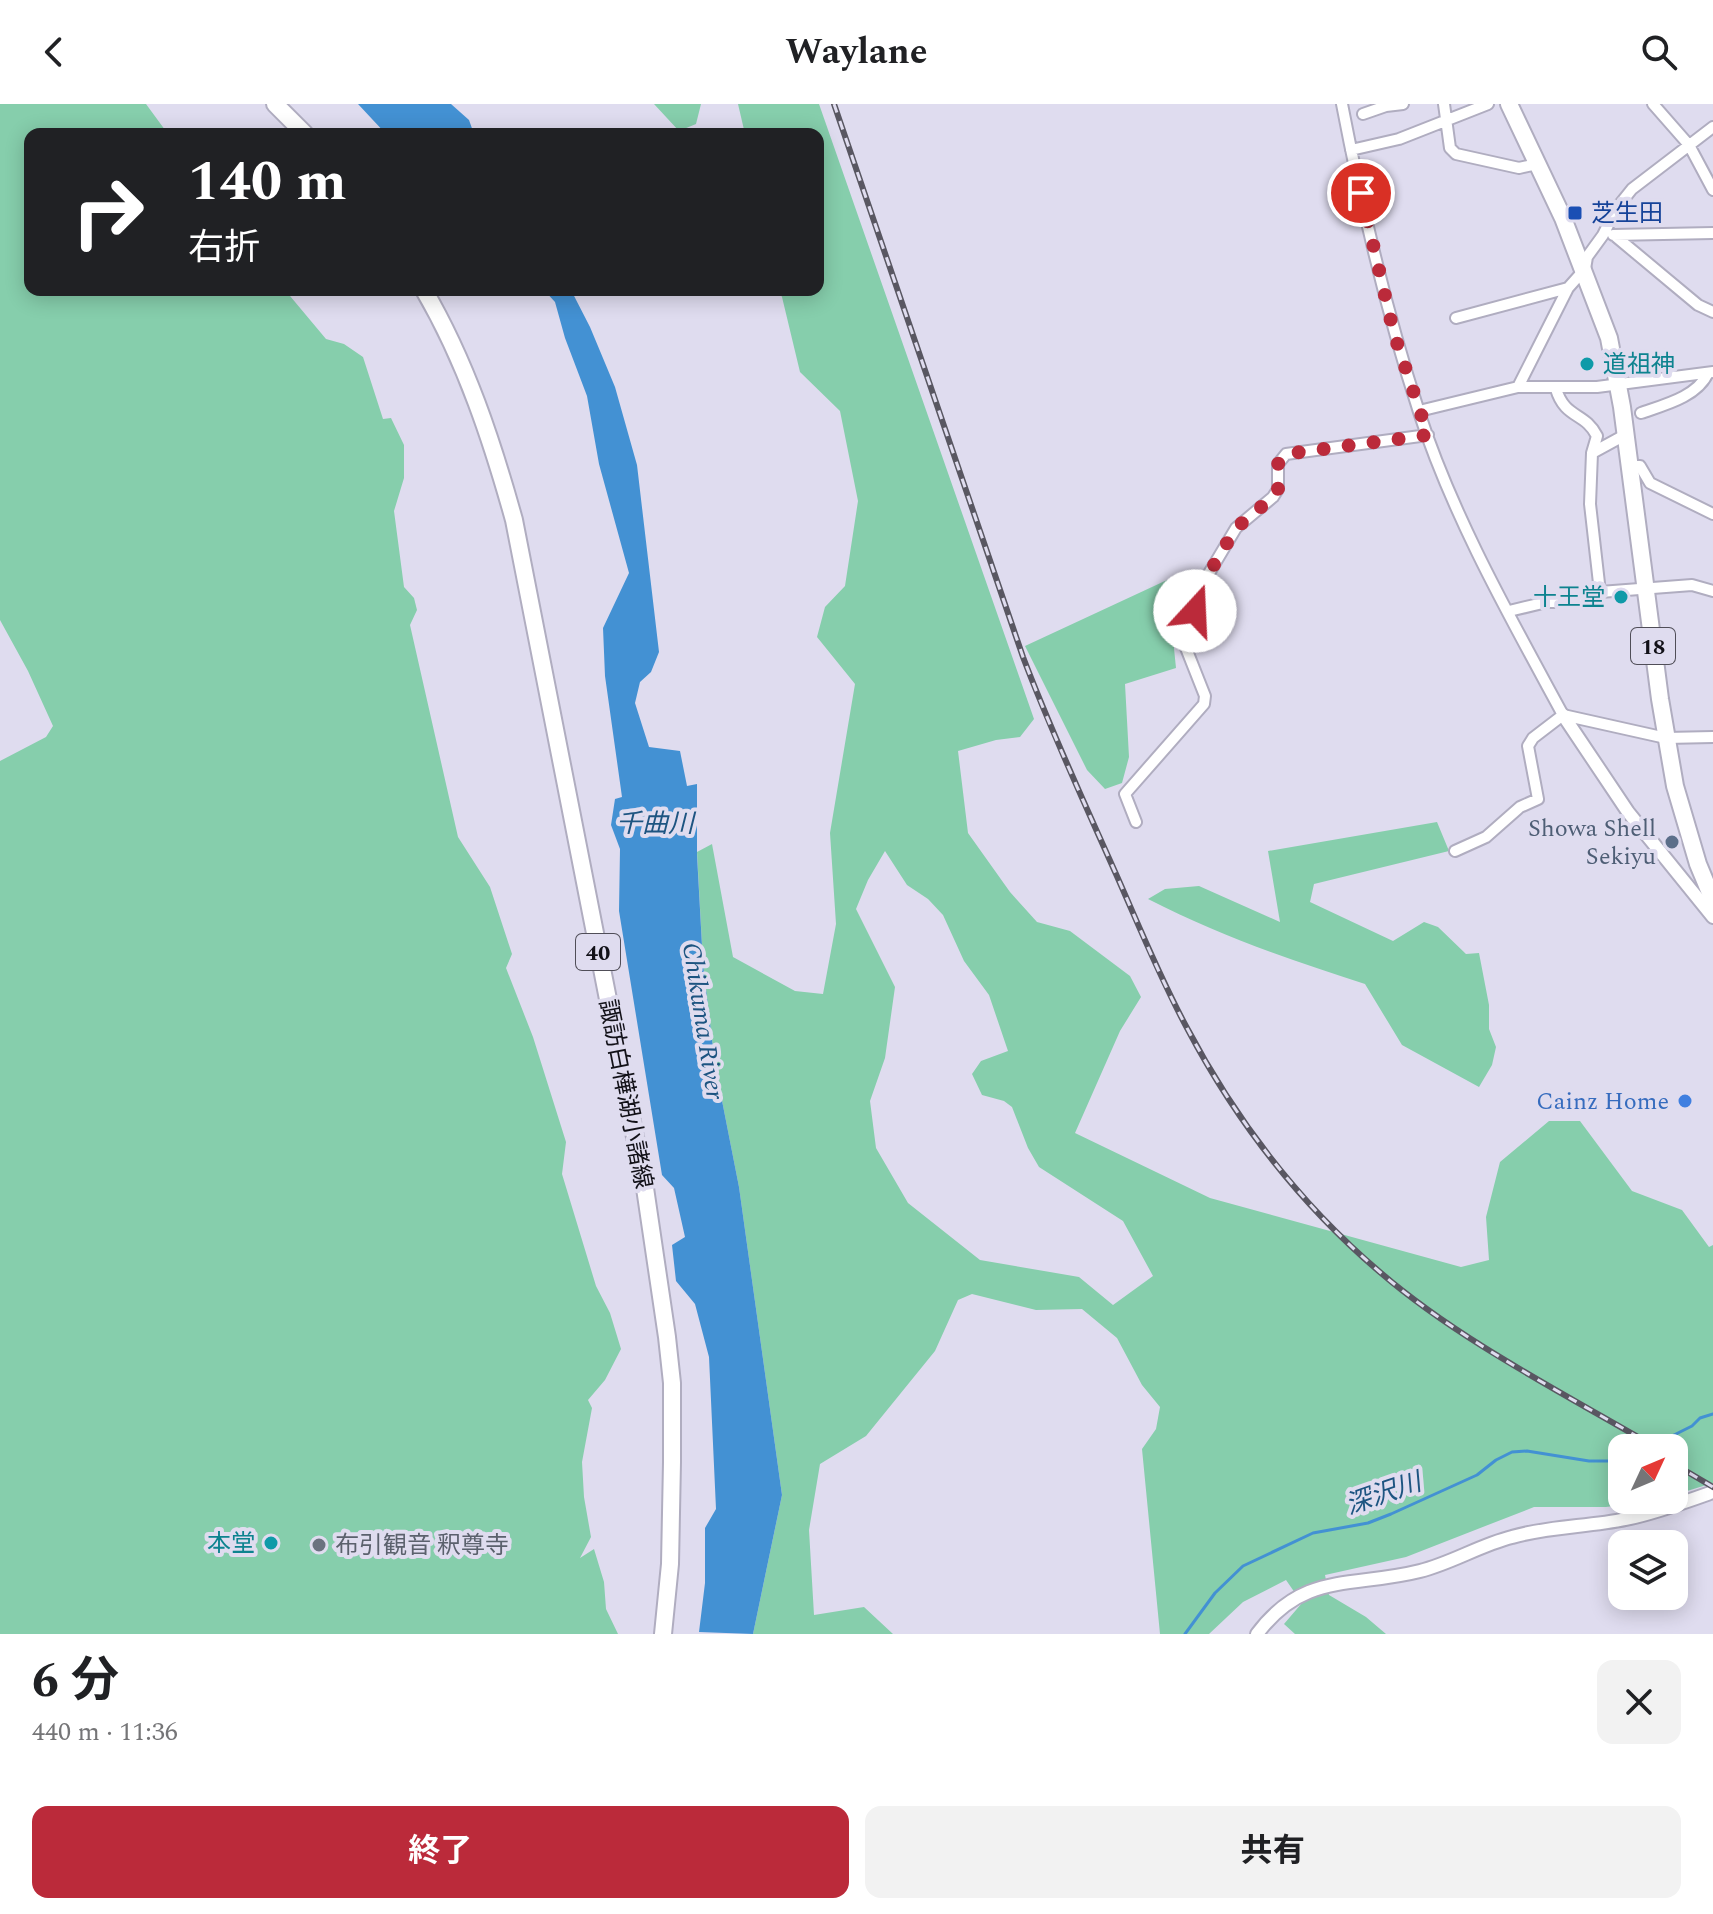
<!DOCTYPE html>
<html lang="ja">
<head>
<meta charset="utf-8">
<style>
	:root { --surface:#fff; --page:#f2f2f2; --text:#202124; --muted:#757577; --accent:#bb2a3a }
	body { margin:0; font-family:Spectral,"Noto Sans JP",serif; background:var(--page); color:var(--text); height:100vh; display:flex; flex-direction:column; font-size:30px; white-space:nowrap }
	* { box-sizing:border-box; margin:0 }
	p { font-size:26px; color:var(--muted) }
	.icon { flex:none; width:44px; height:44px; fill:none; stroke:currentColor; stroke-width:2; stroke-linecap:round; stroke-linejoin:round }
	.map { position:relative; height:1530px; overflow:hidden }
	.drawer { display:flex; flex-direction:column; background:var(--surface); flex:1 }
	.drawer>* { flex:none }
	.banner { position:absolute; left:24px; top:24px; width:800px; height:168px; border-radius:16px; box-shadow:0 4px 20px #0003; background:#202124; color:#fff; overflow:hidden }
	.needle { width:52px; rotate:46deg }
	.fabs { position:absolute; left:1608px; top:1330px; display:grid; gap:16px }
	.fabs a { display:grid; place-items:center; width:80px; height:80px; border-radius:16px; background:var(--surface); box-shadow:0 4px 20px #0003; font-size:40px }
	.pin { position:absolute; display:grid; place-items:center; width:68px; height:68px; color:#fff; margin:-34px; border:4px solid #fff; border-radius:50%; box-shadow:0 2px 8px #0007 }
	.me { position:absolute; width:88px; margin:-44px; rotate:20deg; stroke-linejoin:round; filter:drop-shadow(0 0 6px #0008) }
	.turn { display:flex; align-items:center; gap:28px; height:168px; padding:0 32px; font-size:36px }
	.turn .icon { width:104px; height:104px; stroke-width:2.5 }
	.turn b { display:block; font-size:56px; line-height:68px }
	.round { display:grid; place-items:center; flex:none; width:84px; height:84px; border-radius:16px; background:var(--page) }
	.summary { display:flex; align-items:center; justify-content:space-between; height:136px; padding:0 32px }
	h1 { font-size:48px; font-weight:700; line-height:60px }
	.primary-button { display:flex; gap:16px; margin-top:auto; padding:16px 32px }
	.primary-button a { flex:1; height:92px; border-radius:16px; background:var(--accent); color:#fff; font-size:32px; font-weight:700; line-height:92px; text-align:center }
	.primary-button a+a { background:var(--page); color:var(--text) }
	header { display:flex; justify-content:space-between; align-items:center; height:104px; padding:0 32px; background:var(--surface); font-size:36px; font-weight:700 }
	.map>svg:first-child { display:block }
	.green { fill:#86ceac; fill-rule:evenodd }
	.water { fill:#4391d3 }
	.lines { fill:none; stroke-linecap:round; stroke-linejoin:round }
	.stream { stroke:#4391d3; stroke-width:3 }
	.minor-casing { stroke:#b0adc0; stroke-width:14 }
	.tertiary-casing { stroke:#b0adc0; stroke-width:16 }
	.primary-casing { stroke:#b0adc0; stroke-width:20 }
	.trunk-casing { stroke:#b0adc0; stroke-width:20 }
	.minor { stroke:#fff; stroke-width:10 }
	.tertiary { stroke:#fff; stroke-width:12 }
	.primary { stroke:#fff; stroke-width:16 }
	.trunk { stroke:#fff; stroke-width:16 }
	.rail-casing { stroke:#595762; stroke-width:6 }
	.rail { stroke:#dfdcef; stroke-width:3; stroke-dasharray:9; stroke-linecap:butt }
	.route { stroke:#bb2a3a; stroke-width:14; stroke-dasharray:0 25.2 }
	.transit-dot { fill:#1a4fb4; stroke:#dfdcef; stroke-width:3 }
	.culture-dot { fill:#0f9aa8; stroke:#dfdcef; stroke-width:3 }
	.service-dot { fill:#5c6f8a; stroke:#dfdcef; stroke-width:3 }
	.shop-dot { fill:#3f7fe0; stroke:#dfdcef; stroke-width:3 }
	.worship-dot { fill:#6b7280; stroke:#dfdcef; stroke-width:3 }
	.labels { text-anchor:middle; stroke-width:8; stroke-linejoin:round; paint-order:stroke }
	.shield { fill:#dfdcef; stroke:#504e58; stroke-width:2 }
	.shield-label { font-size:22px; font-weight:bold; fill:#121118 }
	.transit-label { font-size:24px; fill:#164399; stroke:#dfdcef; text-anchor:start }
	.culture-label { font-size:24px; fill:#0d838f; stroke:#dfdcef; text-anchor:end }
	.service-label { font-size:24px; fill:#4e5e75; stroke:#dfdcef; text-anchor:end }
	.street-label { font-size:24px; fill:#121118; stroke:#dfdcef }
	.shop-label { font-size:24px; fill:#366cbe; stroke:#dfdcef; text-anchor:end }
	.worship-label { font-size:24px; fill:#5b616d; stroke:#dfdcef; text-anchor:start }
	.water-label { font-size:26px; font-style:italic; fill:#1d5481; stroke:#dfdcef }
</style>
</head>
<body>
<header><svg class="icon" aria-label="back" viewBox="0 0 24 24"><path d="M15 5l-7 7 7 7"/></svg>Waylane<svg class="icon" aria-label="search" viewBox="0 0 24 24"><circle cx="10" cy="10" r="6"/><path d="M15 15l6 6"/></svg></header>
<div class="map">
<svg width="1713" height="1530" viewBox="0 0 1713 1530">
	<rect width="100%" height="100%" fill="#dfdcef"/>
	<path class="green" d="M 0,0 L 146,0 L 168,30 L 30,30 L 30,186 L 285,186 L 326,235 L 344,240 L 363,253 L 383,315 L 391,314 L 404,341 L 404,374 L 394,407 L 404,483 L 414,494 L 417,506 L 410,521 L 458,733 L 490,783 L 512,850 L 506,864 L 533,933 L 566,1038 L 562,1070 L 596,1182 L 610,1209 L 621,1245 L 605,1276 L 588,1296 L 592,1304 L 582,1358 L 584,1393 L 591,1433 L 580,1454 L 594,1445 L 604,1478 L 606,1505 L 618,1530 L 0,1530 L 0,657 L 46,633 L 53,622 L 28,567 L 0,516 Z
		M 654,0 L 701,0 L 696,20 L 679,27 Z
		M 738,0 L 819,0 L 1034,615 L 1020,633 L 996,636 L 958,647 L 968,729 L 1010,788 L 1037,818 L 1070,827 L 1130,872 L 1141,893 L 1120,927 L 1075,1029 L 1210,1094 L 1461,1163 L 1489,1156 L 1486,1113 L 1500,1058 L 1549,1017 L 1580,1017 L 1632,1087 L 1682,1106 L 1709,1143 L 1713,1141 L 1713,1379 L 1674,1391 L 1674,1344 L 1622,1344 L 1622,1396 L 1657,1396 L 1606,1403 L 1534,1403 L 1406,1453 L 1325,1471 L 1329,1491 L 1366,1513 L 1386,1530 L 1295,1530 L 1284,1520 L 1302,1499 L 1286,1476 L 1243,1498 L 1209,1530 L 1160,1530 L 1142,1345 L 1156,1325 L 1160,1303 L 1142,1281 L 1117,1234 L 1082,1205 L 1036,1206 L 972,1190 L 958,1196 L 935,1247 L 866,1332 L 820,1360 L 809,1426 L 814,1511 L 864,1503 L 893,1530 L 753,1530 L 782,1391 L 739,1083 L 715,961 L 703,860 L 697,748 L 712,740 L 733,853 L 795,887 L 823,890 L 836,820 L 830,729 L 855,580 L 817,533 L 825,503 L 845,482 L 858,397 L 840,307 L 800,268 L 782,193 L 778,186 L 818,186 L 818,30 L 745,30 ZM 885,747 L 907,781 L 928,795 L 943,811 L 964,857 L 989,891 L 1008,947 L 981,957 L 972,970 L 982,991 L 1004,997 L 1012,1003 L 1028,1044 L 1039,1063 L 1123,1117 L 1153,1172 L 1113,1201 L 1079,1173 L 980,1156 L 908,1099 L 876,1044 L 870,997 L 885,954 L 895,883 L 856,805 L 868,776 Z
		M 1167,476 L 1176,564 L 1125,580 L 1129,653 L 1122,679 L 1105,685 L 1087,666 L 1025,542 Z
		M 1437,718 L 1449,747 L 1314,780 L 1310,798 L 1393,837 L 1424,818 L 1438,823 L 1466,850 L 1479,849 L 1489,901 L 1489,925 L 1496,943 L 1492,961 L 1479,983 L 1402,941 L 1365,880 C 1288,855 1220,832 1148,795 L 1165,785 L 1199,782 L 1280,818 L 1268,747 Z"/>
	<path class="water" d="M 358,0 L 451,0 L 469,16 L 474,30 L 386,30 Z
		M 544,186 L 571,186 L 590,223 L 615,283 L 637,361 L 659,548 L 651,568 L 640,578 L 635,599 L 649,643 L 680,647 L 687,682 L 697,680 L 697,751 L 703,860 L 715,961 L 739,1083 L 782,1391 L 753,1530 L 699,1528 L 705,1479 L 705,1424 L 716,1405 L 709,1253 L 695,1200 L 676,1177 L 672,1141 L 685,1133 L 674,1084 L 662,1071 L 619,807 L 620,745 L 611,721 L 615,695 L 622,693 L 605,572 L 603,524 L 629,469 L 599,360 L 587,292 L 565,234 L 555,198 Z"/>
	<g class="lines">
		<path class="stream" d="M 1648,1344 L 1692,1322 L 1700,1314 L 1713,1310
			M 1185,1530 L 1215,1489 L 1243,1462 L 1313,1429 L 1368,1419 L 1391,1410 L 1477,1371 L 1496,1356 L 1512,1348 L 1527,1347 L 1589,1357 L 1622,1357"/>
		<defs>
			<path id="minor" d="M 1342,0 C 1362,104 1386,207 1419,308 C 1453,413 1511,515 1563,611 L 1666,634 L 1713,633
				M 1444,0 L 1450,44 L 1456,50 L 1519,64 L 1537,60
				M 1653,0 L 1689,41 L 1713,86
				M 1363,10 L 1386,2 L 1403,0
				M 1351,46 L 1399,35 L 1488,0
				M 1613,131 L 1713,129
				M 1614,131 L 1698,201 L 1713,208
				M 1456,214 L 1568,184
				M 1518,283 L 1568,184 L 1585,165 L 1587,153 L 1603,131 L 1616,105 L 1632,85 L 1713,23
				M 1556,285 C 1565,315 1585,308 1597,332 L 1592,349
				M 1419,307 L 1518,283 L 1597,283 L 1713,268
				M 1641,309 C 1664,301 1697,293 1708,269
				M 1629,362 L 1640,362 L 1650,379 L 1713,410
				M 1600,488 L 1590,400 L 1592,349 L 1625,331
				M 1509,507 L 1547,498 L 1579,498 L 1600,488 L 1692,481 L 1713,487
				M 1136,718 L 1125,690 L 1204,600 L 1205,592 L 1186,544 L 1202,481 L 1236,424 L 1273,393 L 1278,385 L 1278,360 L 1286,350 L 1428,331
				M 1455,747 L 1486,733 L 1520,703 L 1538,695 L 1528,642 L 1533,634 L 1563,611"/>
			<path id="tertiary" d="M 1563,611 L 1628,708 L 1713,813
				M 1257,1530 C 1304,1467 1353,1484 1420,1467 C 1452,1459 1480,1441 1512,1433 C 1549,1422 1588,1423 1626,1415 C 1655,1409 1685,1398 1713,1388"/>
			<path id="primary" d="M 275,0 L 305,30
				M 424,186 C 466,258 492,337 514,416 L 645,1084 L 667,1233 L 672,1279 L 672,1358 L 670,1460 L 663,1530"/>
			<path id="trunk" d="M 1509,0 L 1563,114 L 1609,234 L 1622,303 L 1660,595 L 1675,682 L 1698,760 L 1713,796"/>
		</defs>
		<use href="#minor" class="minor-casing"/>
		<use href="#tertiary" class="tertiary-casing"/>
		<use href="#primary" class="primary-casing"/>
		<use href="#trunk" class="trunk-casing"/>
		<use href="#minor" class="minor"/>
		<use href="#tertiary" class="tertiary"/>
		<use href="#primary" class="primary"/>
		<use href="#trunk" class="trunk"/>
		<defs>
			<path id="rail" d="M 834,0 L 1023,553 C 1051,627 1084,698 1116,770 C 1139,822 1160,874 1187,924 C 1236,1017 1301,1101 1381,1169 C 1460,1237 1567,1291 1657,1344
				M 1674,1360 L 1713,1383"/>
		</defs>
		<use href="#rail" class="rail-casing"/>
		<use href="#rail" class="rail"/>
	</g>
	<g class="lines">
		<path class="route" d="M 1195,507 L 1202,481 L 1236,424 L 1273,393 L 1278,385 L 1278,360 L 1286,350 L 1428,331 L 1394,230 L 1361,89"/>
	</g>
	<rect class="transit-dot" x="1567" y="101" width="16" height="16" rx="4"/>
	<g class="culture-dot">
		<circle cx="1587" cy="260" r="8"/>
		<circle cx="1621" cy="493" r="8"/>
		<circle cx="271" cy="1439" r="8"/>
	</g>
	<circle class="service-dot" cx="1672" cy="738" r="8"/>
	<circle class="shop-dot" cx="1685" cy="997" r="8"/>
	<circle class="worship-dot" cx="319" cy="1441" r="8"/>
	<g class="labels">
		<g class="shield">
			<rect x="1631" y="524" width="44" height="36" rx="6"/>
			<rect x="576" y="830" width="44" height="36" rx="6"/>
		</g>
		<g class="shield-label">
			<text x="1653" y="550">18</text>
			<text x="598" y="856">40</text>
		</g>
		<g class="transit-label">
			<text x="1591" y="117">芝生田</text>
		</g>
		<g class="culture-label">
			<text x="1603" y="268" text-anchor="start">道祖神</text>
			<text x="1605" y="501">十王堂</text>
			<text x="255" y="1447">本堂</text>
		</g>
		<g class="service-label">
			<text x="1656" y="732">Showa Shell<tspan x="1656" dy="28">Sekiyu</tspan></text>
		</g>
		<g class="street-label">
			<text transform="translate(626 990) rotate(79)" y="8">諏訪白樺湖小諸線</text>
		</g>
		<g class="shop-label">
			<text x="1669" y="1005">Cainz Home</text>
		</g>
		<g class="worship-label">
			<text x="335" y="1449">布引観音 釈尊寺</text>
		</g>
		<g class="water-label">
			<text x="655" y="728">千曲川</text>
			<text transform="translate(704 917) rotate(81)" y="9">Chikuma River</text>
			<text transform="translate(1383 1389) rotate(-19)" y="9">深沢川</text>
		</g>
	</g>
</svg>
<div class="fabs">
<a><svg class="needle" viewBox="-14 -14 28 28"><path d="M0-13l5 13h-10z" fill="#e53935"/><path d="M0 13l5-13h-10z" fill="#757577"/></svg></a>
<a><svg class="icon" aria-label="layers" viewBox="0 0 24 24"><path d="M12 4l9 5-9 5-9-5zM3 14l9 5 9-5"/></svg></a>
</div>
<div class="pin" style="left:1361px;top:89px;background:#d93025"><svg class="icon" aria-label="arrive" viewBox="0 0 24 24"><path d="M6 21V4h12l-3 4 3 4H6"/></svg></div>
<svg class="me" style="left:1195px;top:507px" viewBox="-20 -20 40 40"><circle r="19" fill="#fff"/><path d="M0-13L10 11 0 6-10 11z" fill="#bb2a3a"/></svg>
<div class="banner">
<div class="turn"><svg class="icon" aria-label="right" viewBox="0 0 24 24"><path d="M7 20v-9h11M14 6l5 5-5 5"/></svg><div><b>140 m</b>右折</div></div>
</div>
</div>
<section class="drawer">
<div class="summary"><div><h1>6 分</h1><p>440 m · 11:36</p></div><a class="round"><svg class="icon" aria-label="close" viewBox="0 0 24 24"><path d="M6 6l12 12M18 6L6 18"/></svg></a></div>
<div class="primary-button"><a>終了</a><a>共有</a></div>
</section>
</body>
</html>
